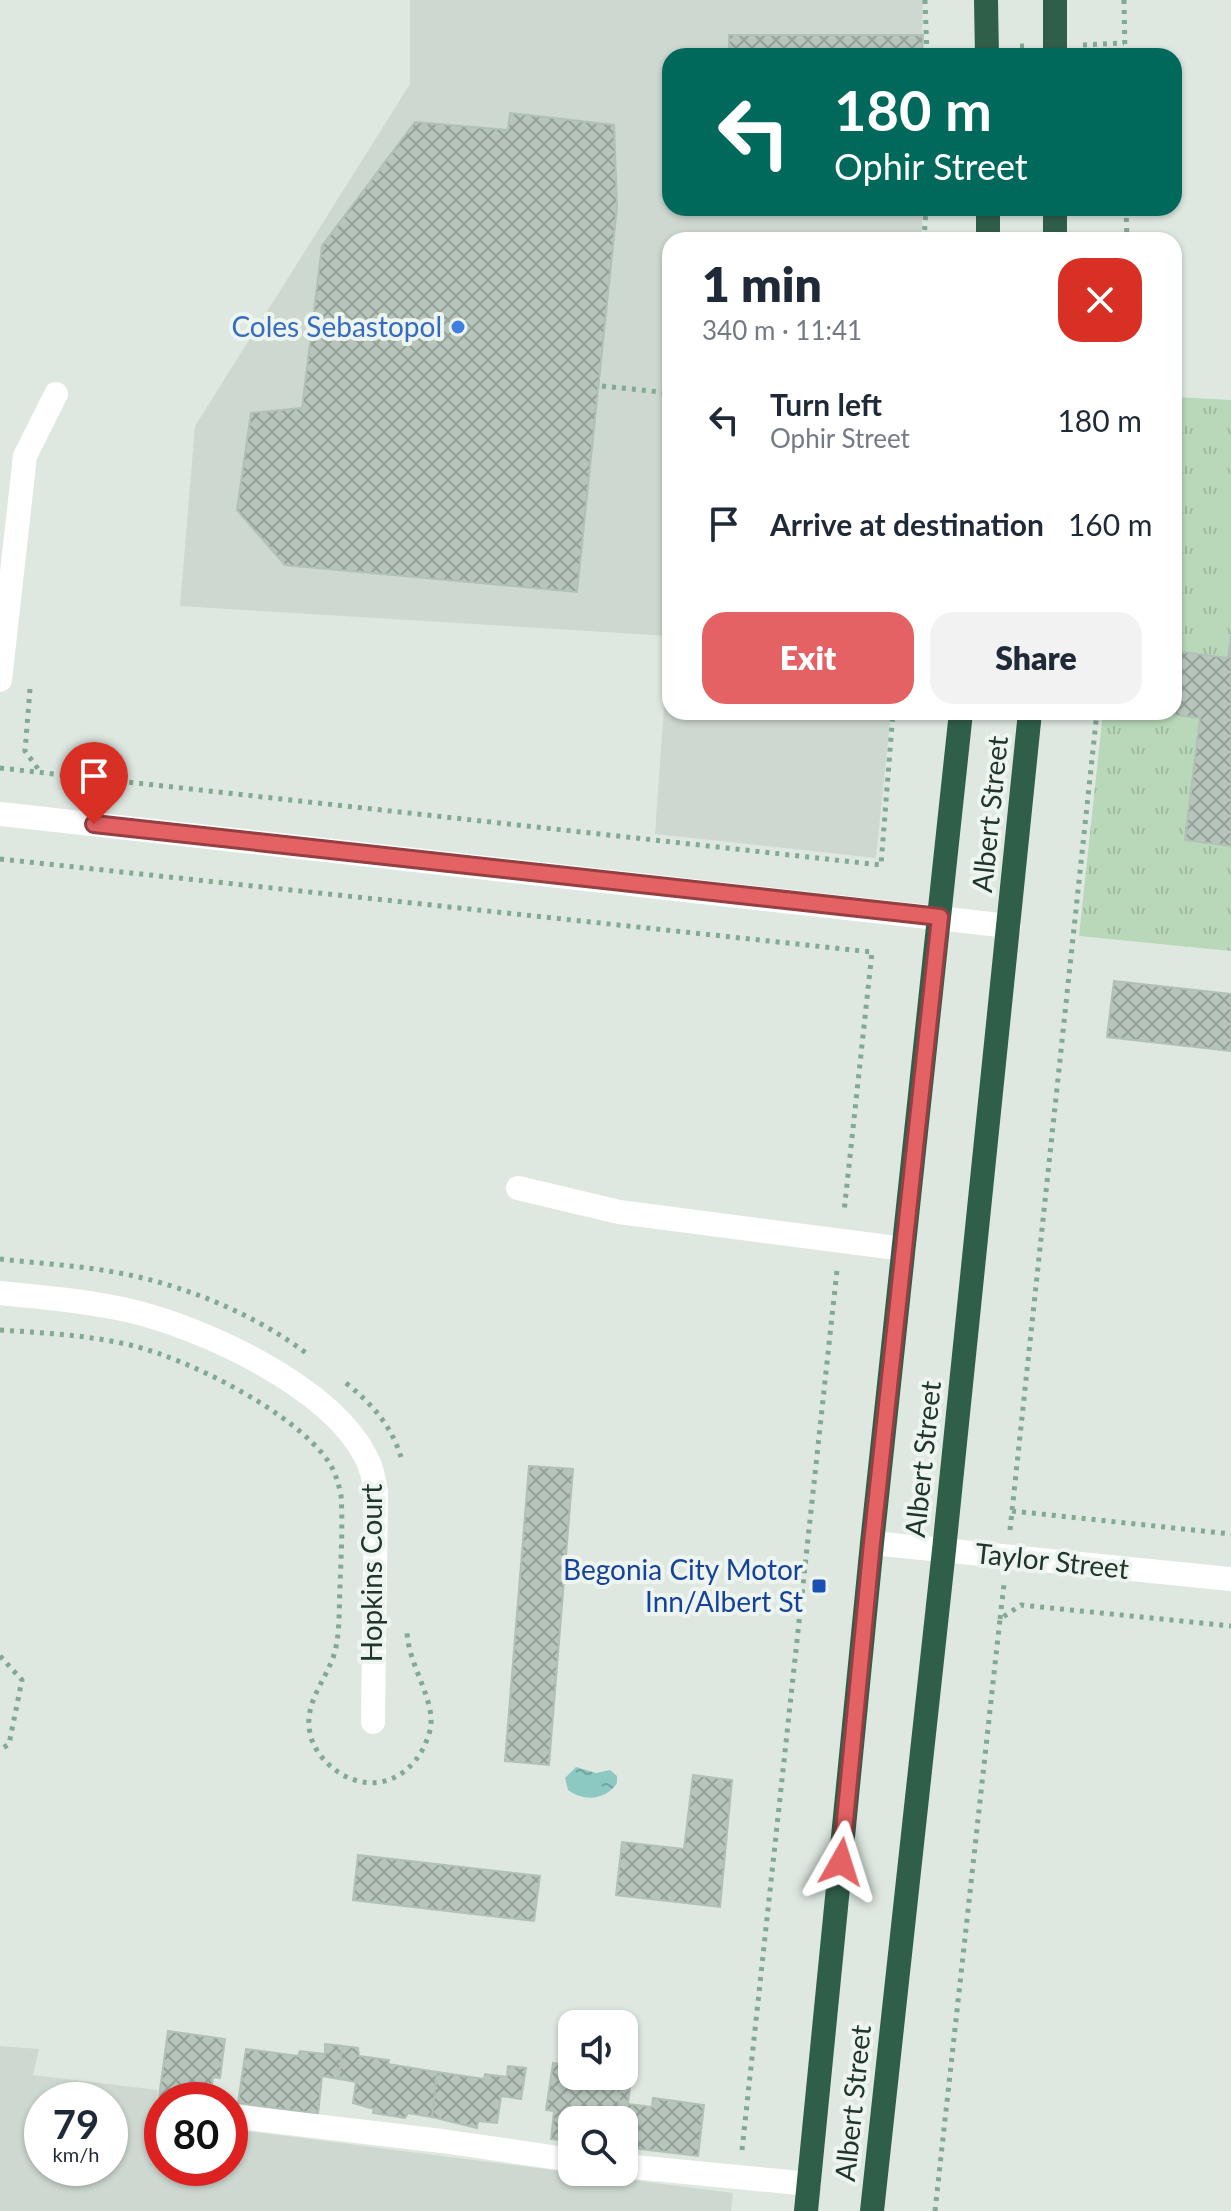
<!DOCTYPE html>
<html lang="en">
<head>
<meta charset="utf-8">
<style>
	:root { --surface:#fff; --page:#f2f2f3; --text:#1f2937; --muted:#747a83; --accent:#e46164 }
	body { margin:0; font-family:Lato,sans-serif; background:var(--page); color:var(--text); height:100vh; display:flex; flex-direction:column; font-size:30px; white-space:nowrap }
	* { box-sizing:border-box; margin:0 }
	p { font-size:26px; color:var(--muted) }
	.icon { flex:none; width:44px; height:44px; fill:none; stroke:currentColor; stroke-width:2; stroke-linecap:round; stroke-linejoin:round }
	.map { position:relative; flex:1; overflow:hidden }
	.details { position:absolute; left:662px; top:232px; width:520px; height:488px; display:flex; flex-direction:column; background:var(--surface); border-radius:24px; box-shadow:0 2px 6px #0004 }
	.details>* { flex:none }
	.guide { position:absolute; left:662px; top:48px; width:520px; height:168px; border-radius:24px; box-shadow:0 2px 6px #0004; background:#00695c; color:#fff; overflow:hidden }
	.fabs { position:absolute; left:558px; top:2010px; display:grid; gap:16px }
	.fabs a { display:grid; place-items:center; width:80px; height:80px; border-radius:16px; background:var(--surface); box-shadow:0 2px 6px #0004; font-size:40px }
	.speed { position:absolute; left:24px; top:2082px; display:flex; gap:16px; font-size:40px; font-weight:700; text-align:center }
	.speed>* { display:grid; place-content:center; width:104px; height:104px; border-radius:50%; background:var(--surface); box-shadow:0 2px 6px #0004; line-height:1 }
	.speed small { font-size:20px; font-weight:400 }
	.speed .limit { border:12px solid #d22; background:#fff; color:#111 }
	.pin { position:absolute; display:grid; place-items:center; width:68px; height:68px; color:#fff; margin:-82px -34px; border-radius:50% 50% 50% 0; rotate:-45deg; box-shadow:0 0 8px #0007 }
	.pin .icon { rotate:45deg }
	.me { position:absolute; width:88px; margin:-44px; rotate:6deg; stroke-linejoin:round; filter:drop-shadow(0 0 6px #0008) }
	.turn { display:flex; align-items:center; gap:28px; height:168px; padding:0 40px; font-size:36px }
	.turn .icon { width:104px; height:104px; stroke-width:2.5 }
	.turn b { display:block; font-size:56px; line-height:68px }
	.round { display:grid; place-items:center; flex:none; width:84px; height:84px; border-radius:24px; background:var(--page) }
	.summary { display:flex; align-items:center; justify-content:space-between; height:136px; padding:0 40px }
	h1 { font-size:48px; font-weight:800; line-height:60px }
	.primary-button { display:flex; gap:16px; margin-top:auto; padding:16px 40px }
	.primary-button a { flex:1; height:92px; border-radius:24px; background:var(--accent); color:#fff; font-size:32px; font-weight:800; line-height:92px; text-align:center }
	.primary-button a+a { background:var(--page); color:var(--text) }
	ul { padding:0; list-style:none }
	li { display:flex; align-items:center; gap:24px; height:104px; padding:0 40px }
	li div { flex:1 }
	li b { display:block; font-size:30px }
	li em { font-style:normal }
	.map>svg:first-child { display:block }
	.built { fill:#cdd8d0; fill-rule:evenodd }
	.grass { fill:url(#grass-tufts) }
	.pitch { fill:#b9d8b9 }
	.water { fill:url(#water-ripples) }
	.building { fill:url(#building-cross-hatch); stroke:#b1c1b6; stroke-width:2 }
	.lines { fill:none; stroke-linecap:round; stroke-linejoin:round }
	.path { stroke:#82a992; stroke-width:5; stroke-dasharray:4 6; stroke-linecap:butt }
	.minor { stroke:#fff; stroke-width:24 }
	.highway { stroke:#305f49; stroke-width:24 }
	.route-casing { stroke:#943f41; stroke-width:20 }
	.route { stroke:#e46164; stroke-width:14 }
	.shop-dot { fill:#3f7fe0; stroke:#eef5f0; stroke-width:3 }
	.transit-dot { fill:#1a4fb4; stroke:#eef5f0; stroke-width:3 }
	.labels { text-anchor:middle; stroke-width:8; stroke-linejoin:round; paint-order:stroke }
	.shop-label { font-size:28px; fill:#366cbe; stroke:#eef5f0; text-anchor:end }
	.street-label { font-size:28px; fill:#21362b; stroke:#eef5f0 }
	.transit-label { font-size:28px; fill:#164399; stroke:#eef5f0; text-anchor:end }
</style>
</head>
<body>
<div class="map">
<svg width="1231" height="2211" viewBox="0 0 1231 2211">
	<defs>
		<pattern id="grass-tufts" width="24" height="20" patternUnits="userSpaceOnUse" patternTransform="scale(2)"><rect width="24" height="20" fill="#b9d8b9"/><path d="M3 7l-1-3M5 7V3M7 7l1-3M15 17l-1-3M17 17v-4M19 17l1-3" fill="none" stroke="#9fba9f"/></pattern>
		<pattern id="water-ripples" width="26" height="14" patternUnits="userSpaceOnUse" patternTransform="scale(2)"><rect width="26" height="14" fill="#8bc9c2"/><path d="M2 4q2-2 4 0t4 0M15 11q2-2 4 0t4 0" fill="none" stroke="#71a49e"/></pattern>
		<pattern id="building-cross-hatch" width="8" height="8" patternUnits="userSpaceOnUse" patternTransform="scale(2)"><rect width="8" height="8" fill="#b7c5bc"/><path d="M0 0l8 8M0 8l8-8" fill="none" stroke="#94a199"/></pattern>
	</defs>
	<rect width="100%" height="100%" fill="#dee8e1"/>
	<path class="built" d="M 410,0 L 923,0 L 922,56 L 670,56 L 670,208 L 922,208 L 922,240 L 670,240 L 670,712 L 891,712 L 876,858 L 655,834 L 669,636 L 180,606 L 195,426 L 410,84 Z
		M 0,2046 L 39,2049 L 33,2075 L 158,2090 L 155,2118 L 162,2120 L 162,2168 L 230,2168 L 230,2129 L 733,2193 L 731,2211 L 0,2211 ZM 42,2100 L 110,2100 L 110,2168 L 42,2168 Z"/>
	<path class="grass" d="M 1174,397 L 1231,400 L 1231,951 L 1079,936 L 1103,712 L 1174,712 Z"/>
	<path class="pitch" d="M 1231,466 L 1231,599 L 1216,597 Z"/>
	<path class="water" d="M 576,1767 L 596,1773 L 610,1770 L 617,1776 L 617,1783 C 606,1800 584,1802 568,1790 L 565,1778 Z"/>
	<path class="building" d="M 729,35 L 923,35 L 922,56 L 729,56 Z
		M 510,113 L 614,125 L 617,207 L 577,592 L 285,565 L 237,510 L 251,413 L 302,408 L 322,246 L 415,122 L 508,130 Z
		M 1231,636 L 1231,846 L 1185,840 L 1200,718 L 1153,712 L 1174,712 L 1174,651 L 1228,658 Z
		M 1114,981 L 1231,994 L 1231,1051 L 1107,1037 Z
		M 529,1466 L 573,1469 L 549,1765 L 505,1761 Z
		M 693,1775 L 732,1780 L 720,1907 L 616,1895 L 622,1842 L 684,1849 Z
		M 358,1855 L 540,1876 L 534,1921 L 353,1900 Z
		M 168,2031 L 225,2039 L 220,2078 L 213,2077 L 210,2097 L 200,2095 L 200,2100 L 159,2097 Z
		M 325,2044 L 342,2046 L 339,2079 L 322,2076 L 318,2114 L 238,2103 L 246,2049 L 298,2056 L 300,2051 L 325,2054 Z
		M 342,2046 L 358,2048 L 359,2056 L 389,2060 L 388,2064 L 437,2072 L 432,2117 L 408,2113 L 405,2118 L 373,2113 L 374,2109 L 353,2103 L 356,2082 L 339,2079 Z
		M 553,2063 L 572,2066 L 572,2076 L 604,2076 L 603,2083 L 621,2086 L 617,2117 L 600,2115 L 599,2120 L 572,2120 L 572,2141 L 551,2139 L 554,2111 L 546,2110 Z
		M 508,2066 L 526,2068 L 521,2099 L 501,2096 L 497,2123 L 478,2121 L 477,2128 L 432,2117 L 437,2072 L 484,2079 L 485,2074 L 507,2077 Z
		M 621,2086 L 630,2087 L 628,2104 L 652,2107 L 653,2098 L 704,2105 L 698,2156 L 624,2147 L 627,2112 L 617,2117 Z"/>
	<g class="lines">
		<path class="path" d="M 925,0 L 927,56
			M 1124,0 L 1125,56
			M 1083,45 L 1124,43
			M 1020,56 L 1020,46 L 1025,46
			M 1126,208 L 1127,240
			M 924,240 L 926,208
			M 602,386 L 670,393
			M 30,689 L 25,751 L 41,773
			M 0,768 L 881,865 L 893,712
			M 0,859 L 872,952 L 844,1212
			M 0,1259 C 44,1264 90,1266 134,1276 C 193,1289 257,1316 306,1353
			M 0,1330 C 45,1333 90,1335 134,1346 C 190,1360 294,1412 328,1461 C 335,1471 338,1482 341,1495 C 343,1525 341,1556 340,1586 C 339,1606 340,1627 336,1647 C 330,1677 303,1700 310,1733 C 313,1749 325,1763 338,1772 C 378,1798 419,1774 430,1730 C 437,1701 407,1664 407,1630
			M 346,1383 C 372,1404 391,1425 401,1457
			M 1012,1511 L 1231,1534
			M 1010,1530 L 1097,712
			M 1000,1619 L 1004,1584
			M 0,1656 L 22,1680 L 9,1744 L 0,1750
			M 742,2150 L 837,1270
			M 935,2211 L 1000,1619 L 1021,1605 L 1231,1626"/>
		<path class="minor" d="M 0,680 L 25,456 L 56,394
			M 0,814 L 1009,926
			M 518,1188 L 619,1212 L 904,1249
			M 0,1293 C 42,1297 85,1301 127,1310 C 202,1327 330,1386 366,1457 C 372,1468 374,1480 376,1492 L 373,1722
			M 872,1543 L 1231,1579
			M 230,2116 L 442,2141 L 572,2160
			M 624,2166 L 809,2184"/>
		<path class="highway" d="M 986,0 L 987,56
			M 1055,0 L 1055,56
			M 988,208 L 988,240
			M 1055,208 L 1055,240
			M 806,2211 L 872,1543 L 961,712
			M 872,2211 L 944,1550 L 1030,712"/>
	</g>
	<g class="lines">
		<defs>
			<path id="route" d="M 94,824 L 940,917 L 872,1543 L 841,1862"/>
		</defs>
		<use href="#route" class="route-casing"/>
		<use href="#route" class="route"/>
	</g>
	<circle class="shop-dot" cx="458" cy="327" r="8"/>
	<rect class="transit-dot" x="811" y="1578" width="16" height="16" rx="4"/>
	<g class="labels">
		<g class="shop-label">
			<text x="442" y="337">Coles Sebastopol</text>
		</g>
		<g class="street-label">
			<text transform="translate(990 814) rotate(-84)" y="10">Albert Street</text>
			<text transform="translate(923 1459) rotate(-84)" y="10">Albert Street</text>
			<text transform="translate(1052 1561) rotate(6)" y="10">Taylor Street</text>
			<text transform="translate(372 1573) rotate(-90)" y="10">Hopkins Court</text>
			<text transform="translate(853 2103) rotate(-84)" y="10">Albert Street</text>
		</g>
		<g class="transit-label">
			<text x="803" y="1580">Begonia City Motor<tspan x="803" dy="32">Inn/Albert St</tspan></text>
		</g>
	</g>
</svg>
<div class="fabs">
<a><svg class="icon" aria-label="sound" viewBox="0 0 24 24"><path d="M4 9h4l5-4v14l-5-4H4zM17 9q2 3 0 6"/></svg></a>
<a><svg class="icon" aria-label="search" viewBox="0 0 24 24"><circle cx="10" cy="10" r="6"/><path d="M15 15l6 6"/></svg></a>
</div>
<div class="speed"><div>79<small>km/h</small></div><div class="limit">80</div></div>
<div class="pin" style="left:94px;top:824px;background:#d93025"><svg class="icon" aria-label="arrive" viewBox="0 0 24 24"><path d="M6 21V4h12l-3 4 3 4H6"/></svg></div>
<svg class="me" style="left:841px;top:1862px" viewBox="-20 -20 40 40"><path d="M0-17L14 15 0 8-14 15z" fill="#e46164" stroke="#fff" stroke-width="4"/></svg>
<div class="guide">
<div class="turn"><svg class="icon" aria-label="left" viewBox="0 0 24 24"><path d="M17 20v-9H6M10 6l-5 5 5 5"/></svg><div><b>180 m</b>Ophir Street</div></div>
</div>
<section class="details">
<div class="summary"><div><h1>1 min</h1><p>340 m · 11:41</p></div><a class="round" style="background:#d93025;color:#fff"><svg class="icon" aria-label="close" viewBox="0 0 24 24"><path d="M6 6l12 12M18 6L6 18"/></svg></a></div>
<ul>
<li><svg class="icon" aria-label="left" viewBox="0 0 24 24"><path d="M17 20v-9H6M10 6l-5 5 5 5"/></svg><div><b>Turn left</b><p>Ophir Street</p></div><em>180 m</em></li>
<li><svg class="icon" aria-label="arrive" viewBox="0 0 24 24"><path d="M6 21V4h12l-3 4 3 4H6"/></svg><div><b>Arrive at destination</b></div><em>160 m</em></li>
</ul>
<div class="primary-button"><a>Exit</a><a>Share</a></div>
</section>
</div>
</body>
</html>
